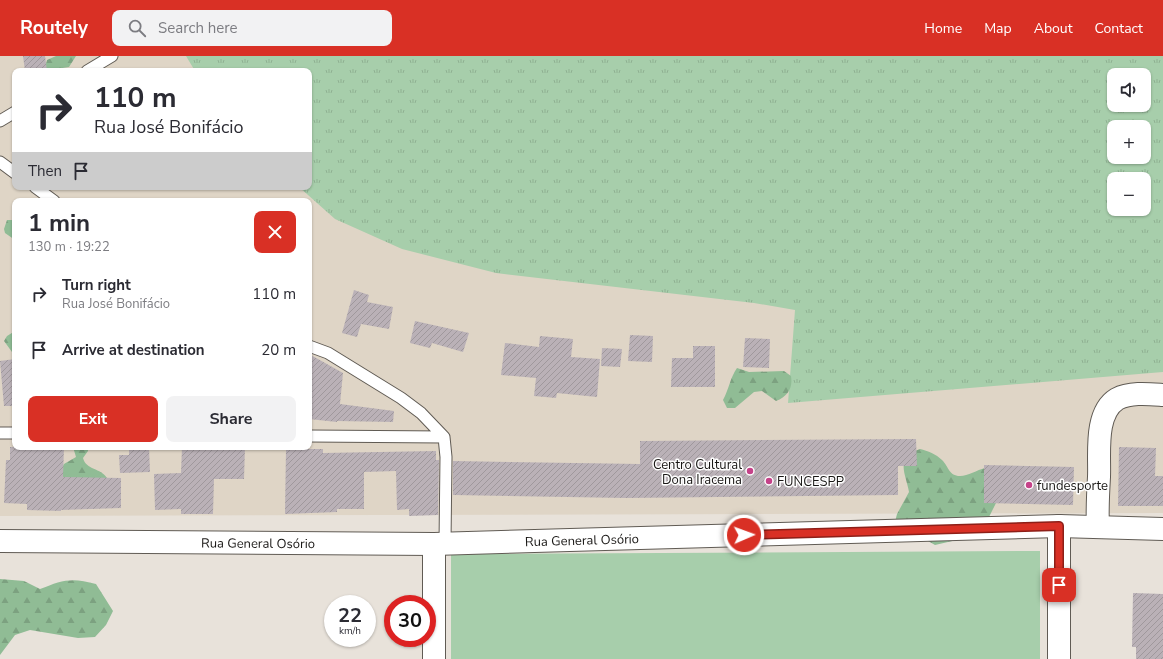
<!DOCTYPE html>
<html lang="en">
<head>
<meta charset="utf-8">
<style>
	:root { --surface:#fff; --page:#f2f2f3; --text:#2b2b33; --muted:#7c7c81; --accent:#d93025 }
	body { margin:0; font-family:"Nunito Sans",sans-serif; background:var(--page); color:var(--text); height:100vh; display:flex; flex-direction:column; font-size:15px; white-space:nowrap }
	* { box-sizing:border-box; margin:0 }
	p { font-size:13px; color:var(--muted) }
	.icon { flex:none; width:22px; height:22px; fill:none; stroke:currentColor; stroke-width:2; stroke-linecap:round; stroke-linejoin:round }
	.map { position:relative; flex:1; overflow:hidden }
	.side { position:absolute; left:12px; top:142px; width:300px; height:252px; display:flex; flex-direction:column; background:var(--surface); border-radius:8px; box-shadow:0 1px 3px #0004 }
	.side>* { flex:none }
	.hud { position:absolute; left:12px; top:12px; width:300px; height:122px; border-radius:8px; box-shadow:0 1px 3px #0004; background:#fff; color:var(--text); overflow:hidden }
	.tools { position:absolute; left:1107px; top:12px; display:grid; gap:8px }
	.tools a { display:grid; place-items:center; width:44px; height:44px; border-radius:8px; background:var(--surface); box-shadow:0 1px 3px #0004; font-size:20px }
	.speed { position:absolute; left:324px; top:539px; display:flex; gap:8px; font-size:20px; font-weight:700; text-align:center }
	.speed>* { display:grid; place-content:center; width:52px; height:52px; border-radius:50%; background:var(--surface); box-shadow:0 1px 3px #0004; line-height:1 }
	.speed small { font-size:10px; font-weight:400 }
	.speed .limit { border:6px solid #d22; background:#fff; color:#111 }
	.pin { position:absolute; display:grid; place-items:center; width:34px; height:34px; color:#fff; margin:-17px; border-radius:8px; box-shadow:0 2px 6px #0006 }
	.me { position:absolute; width:44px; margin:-22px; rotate:88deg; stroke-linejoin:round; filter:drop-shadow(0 0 3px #0008) }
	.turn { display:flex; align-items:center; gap:14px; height:84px; padding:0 16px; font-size:18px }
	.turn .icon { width:52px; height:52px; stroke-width:2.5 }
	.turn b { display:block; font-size:28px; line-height:34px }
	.then { display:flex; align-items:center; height:38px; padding:0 16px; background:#0003; gap:8px; font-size:15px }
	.round { display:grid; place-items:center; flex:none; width:42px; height:42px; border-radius:8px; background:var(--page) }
	.head { display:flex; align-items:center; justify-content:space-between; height:68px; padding:0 16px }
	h1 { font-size:24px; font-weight:700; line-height:30px }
	.primary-button { display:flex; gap:8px; margin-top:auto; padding:8px 16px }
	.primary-button a { flex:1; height:46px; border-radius:8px; background:var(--accent); color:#fff; font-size:16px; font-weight:700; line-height:46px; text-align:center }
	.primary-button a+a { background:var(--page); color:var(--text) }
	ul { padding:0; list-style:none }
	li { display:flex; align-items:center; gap:12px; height:56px; padding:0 16px }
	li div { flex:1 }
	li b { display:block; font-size:15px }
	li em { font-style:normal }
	header { display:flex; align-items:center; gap:24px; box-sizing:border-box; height:56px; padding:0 20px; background:var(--accent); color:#fff }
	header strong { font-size:19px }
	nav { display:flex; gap:22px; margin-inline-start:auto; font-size:14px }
	.search { width:280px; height:36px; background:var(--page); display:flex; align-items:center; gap:10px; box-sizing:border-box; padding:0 14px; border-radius:8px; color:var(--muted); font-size:15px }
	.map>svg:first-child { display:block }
	.built { fill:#dfd5c6; fill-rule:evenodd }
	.grass { fill:url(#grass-tufts); fill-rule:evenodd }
	.forest { fill:url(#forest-firs) }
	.park { fill:#a7ceab }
	.building { fill:url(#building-hatch) }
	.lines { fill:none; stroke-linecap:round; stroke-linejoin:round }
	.service-casing { stroke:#605b54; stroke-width:13 }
	.minor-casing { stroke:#605b54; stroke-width:24 }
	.service { stroke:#fff; stroke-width:11 }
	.minor { stroke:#fff; stroke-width:22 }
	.route-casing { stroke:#8d1f18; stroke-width:10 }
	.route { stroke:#d93025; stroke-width:7 }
	.poi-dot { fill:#c54289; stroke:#fff; stroke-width:1.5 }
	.labels { text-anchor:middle; stroke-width:3; stroke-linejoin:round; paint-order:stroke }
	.poi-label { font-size:13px; fill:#191715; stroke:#fff; text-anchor:start }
	.street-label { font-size:13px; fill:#191715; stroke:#fff }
</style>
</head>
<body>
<header>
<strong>Routely</strong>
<div class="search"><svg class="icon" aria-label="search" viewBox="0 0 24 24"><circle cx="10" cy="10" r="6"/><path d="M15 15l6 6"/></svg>Search here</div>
<nav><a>Home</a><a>Map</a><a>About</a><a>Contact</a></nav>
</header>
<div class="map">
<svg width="1163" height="603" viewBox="0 0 1163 603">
	<defs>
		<pattern id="grass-tufts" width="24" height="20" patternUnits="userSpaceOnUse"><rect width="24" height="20" fill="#a7ceab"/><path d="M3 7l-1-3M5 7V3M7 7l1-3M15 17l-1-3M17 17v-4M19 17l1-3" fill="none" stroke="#8fb092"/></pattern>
		<pattern id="forest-firs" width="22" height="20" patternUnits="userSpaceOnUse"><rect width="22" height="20" fill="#90bc95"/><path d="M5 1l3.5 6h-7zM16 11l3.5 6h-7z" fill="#7ca180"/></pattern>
		<pattern id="building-hatch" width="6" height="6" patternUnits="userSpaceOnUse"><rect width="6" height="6" fill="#bab1b7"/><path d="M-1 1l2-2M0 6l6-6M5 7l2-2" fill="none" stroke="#9f989c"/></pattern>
	</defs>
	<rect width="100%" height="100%" fill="#e8e2da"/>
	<path class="built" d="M 0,0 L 1163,0 L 1163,457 L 0,460 ZM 15,15 L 309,15 L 309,131 L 15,131 ZM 1114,19 L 1144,19 L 1144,49 L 1114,49 ZM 1114,71 L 1144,71 L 1144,101 L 1114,101 ZM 1114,123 L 1144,123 L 1144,153 L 1114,153 ZM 15,145 L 309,145 L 309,391 L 15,391 Z"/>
	<path class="grass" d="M 186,0 L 1163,0 L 1163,316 L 788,347 L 795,254 L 754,247 L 496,217 L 402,193 L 335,163 L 299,131 L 309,131 L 309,15 L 195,15 ZM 1114,19 L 1144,19 L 1144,49 L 1114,49 ZM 1114,71 L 1144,71 L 1144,101 L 1114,101 ZM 1114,123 L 1144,123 L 1144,153 L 1114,153 Z"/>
	<path class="forest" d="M 56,0 L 76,0 L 69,11 L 56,13 L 55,15 L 44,15 L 47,4 Z
		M 7,164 L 15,164 L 15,184 L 5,177 L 4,173 Z
		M 15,275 L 15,296 L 12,296 L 4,285 L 7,280 Z
		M 737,312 L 749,316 L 784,315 L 791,320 C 793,332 788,340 776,345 L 762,335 L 754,336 L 735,352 L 727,352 L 723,344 C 729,333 730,322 737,312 Z
		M 73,391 L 88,391 L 88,395 L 83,402 C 86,414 101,412 107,422 L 71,430 L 59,416 L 64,408 L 76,401 Z
		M 920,393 C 928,395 936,398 942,404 C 949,411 949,420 960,420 C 968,420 977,414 985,412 L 999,441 L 986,467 L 974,480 L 935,489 L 895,466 L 897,458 L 909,436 C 906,418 894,402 920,393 Z
		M 0,523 L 24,525 L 40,533 C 62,524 72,521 96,528 L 113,555 L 106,569 L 95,581 L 78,582 L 30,574 L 15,579 L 0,599 Z"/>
	<path class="park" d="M 1040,495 L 1040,603 L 451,603 L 451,498 Z"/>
	<path class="building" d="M 23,0 L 45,0 L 47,15 L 25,15 Z
		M 354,234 L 369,239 L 367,246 L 393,251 L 389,273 L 361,268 L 357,281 L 342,277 Z
		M 415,265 L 469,277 L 463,296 L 432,287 L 430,292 L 410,287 Z
		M 630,279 L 653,280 L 652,306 L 628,305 Z
		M 540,280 L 573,283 L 571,301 L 600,303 L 597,341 L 557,337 L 556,342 L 534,340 L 536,322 L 501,319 L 505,287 L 539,291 Z
		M 745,282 L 770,283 L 769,312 L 743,311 Z
		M 693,290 L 715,290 L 715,331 L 671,331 L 672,302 L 693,302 Z
		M 602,292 L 622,293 L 620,311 L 601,310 Z
		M 309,298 L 343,317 L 340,348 L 394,355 L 393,366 L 337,365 L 337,366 L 309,363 Z
		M 15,303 L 15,350 L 4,350 L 0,305 Z
		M 916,383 L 917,410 L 898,410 L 898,439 L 626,442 L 453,439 L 453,405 L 640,408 L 640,385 Z
		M 10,391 L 64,391 L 63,421 L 121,422 L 121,452 L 61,454 L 61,455 L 27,454 L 27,448 L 4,447 L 6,404 L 10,404 Z
		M 149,391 L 150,416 L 120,417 L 119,399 L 129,399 L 129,392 Z
		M 182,391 L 245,391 L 244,423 L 214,423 L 213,458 L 181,458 L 181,453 L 155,454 L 154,418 L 181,417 Z
		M 1119,391 L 1156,392 L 1155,420 L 1163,420 L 1163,450 L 1118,450 Z
		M 286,393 L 323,393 L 323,397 L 436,395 L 436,404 L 439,404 L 438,459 L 409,460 L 409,453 L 397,454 L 396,415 L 364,416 L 364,453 L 337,453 L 337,456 L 285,458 Z
		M 984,409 L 1074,411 L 1073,449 L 984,447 Z
		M 1133,537 L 1163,538 L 1163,603 L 1136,603 L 1136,591 L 1132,591 Z"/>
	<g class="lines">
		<defs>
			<path id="service" d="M 87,15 L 112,0
				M 0,65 L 15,56
				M 0,106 L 15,117
				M 35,131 L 54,145
				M 309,290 L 328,297 L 401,342 L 421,357 L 444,381 L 446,401 L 445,487
				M 0,377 L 15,377
				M 309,380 L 444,381"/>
			<g id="minor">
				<path d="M 1098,471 C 1097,454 1098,438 1099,421 C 1100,399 1094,357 1117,343 C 1130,336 1149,338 1163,339"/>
				<path id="s1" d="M 0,485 L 434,488 L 1059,470 L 1163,473"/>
				<path d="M 434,603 L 434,488"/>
				<path d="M 1059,603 L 1059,470"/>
			</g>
		</defs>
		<use href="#service" class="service-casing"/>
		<use href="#minor" class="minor-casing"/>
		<use href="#service" class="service"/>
		<use href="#minor" class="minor"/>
	</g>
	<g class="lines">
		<defs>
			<path id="route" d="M 744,479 L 1059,470 L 1059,529"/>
		</defs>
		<use href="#route" class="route-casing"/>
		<use href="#route" class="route"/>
	</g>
	<g class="poi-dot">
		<circle cx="750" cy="415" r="4"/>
		<circle cx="769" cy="425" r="4"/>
		<circle cx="1029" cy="429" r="4"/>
	</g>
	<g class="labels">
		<g class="poi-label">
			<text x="742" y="413" text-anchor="end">Centro Cultural<tspan x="742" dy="15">Dona Iracema</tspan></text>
			<text x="777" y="430">FUNCESPP</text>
			<text x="1037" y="434">fundesporte</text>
		</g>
		<g class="street-label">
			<text dy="5" stroke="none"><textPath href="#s1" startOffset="582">Rua General Osório</textPath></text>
			<text dy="5" stroke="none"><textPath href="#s1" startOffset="258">Rua General Osório</textPath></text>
		</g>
	</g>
</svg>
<div class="tools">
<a><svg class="icon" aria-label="sound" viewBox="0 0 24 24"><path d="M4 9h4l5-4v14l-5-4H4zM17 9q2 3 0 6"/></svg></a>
<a>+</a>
<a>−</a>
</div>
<div class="speed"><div>22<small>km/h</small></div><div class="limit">30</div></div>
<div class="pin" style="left:1059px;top:529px;background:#d93025"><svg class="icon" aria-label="arrive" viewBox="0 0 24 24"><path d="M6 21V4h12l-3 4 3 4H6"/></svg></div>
<svg class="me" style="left:744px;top:479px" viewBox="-20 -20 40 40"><circle r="17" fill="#d93025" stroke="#fff" stroke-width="3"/><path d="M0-11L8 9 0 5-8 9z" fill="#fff"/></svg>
<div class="hud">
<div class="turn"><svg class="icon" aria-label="right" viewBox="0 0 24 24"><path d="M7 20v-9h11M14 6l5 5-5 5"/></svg><div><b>110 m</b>Rua José Bonifácio</div></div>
<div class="then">Then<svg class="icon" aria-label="arrive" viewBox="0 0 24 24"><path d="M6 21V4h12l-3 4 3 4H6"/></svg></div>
</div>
<section class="side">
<div class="head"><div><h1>1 min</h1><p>130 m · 19:22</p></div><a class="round" style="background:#d93025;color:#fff"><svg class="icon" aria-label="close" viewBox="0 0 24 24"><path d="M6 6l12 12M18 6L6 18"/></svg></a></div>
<ul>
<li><svg class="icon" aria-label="right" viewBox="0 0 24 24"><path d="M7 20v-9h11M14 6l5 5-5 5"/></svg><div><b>Turn right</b><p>Rua José Bonifácio</p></div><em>110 m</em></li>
<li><svg class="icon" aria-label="arrive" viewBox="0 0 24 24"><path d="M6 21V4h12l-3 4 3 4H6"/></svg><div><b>Arrive at destination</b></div><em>20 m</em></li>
</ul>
<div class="primary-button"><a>Exit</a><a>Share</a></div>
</section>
</div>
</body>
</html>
